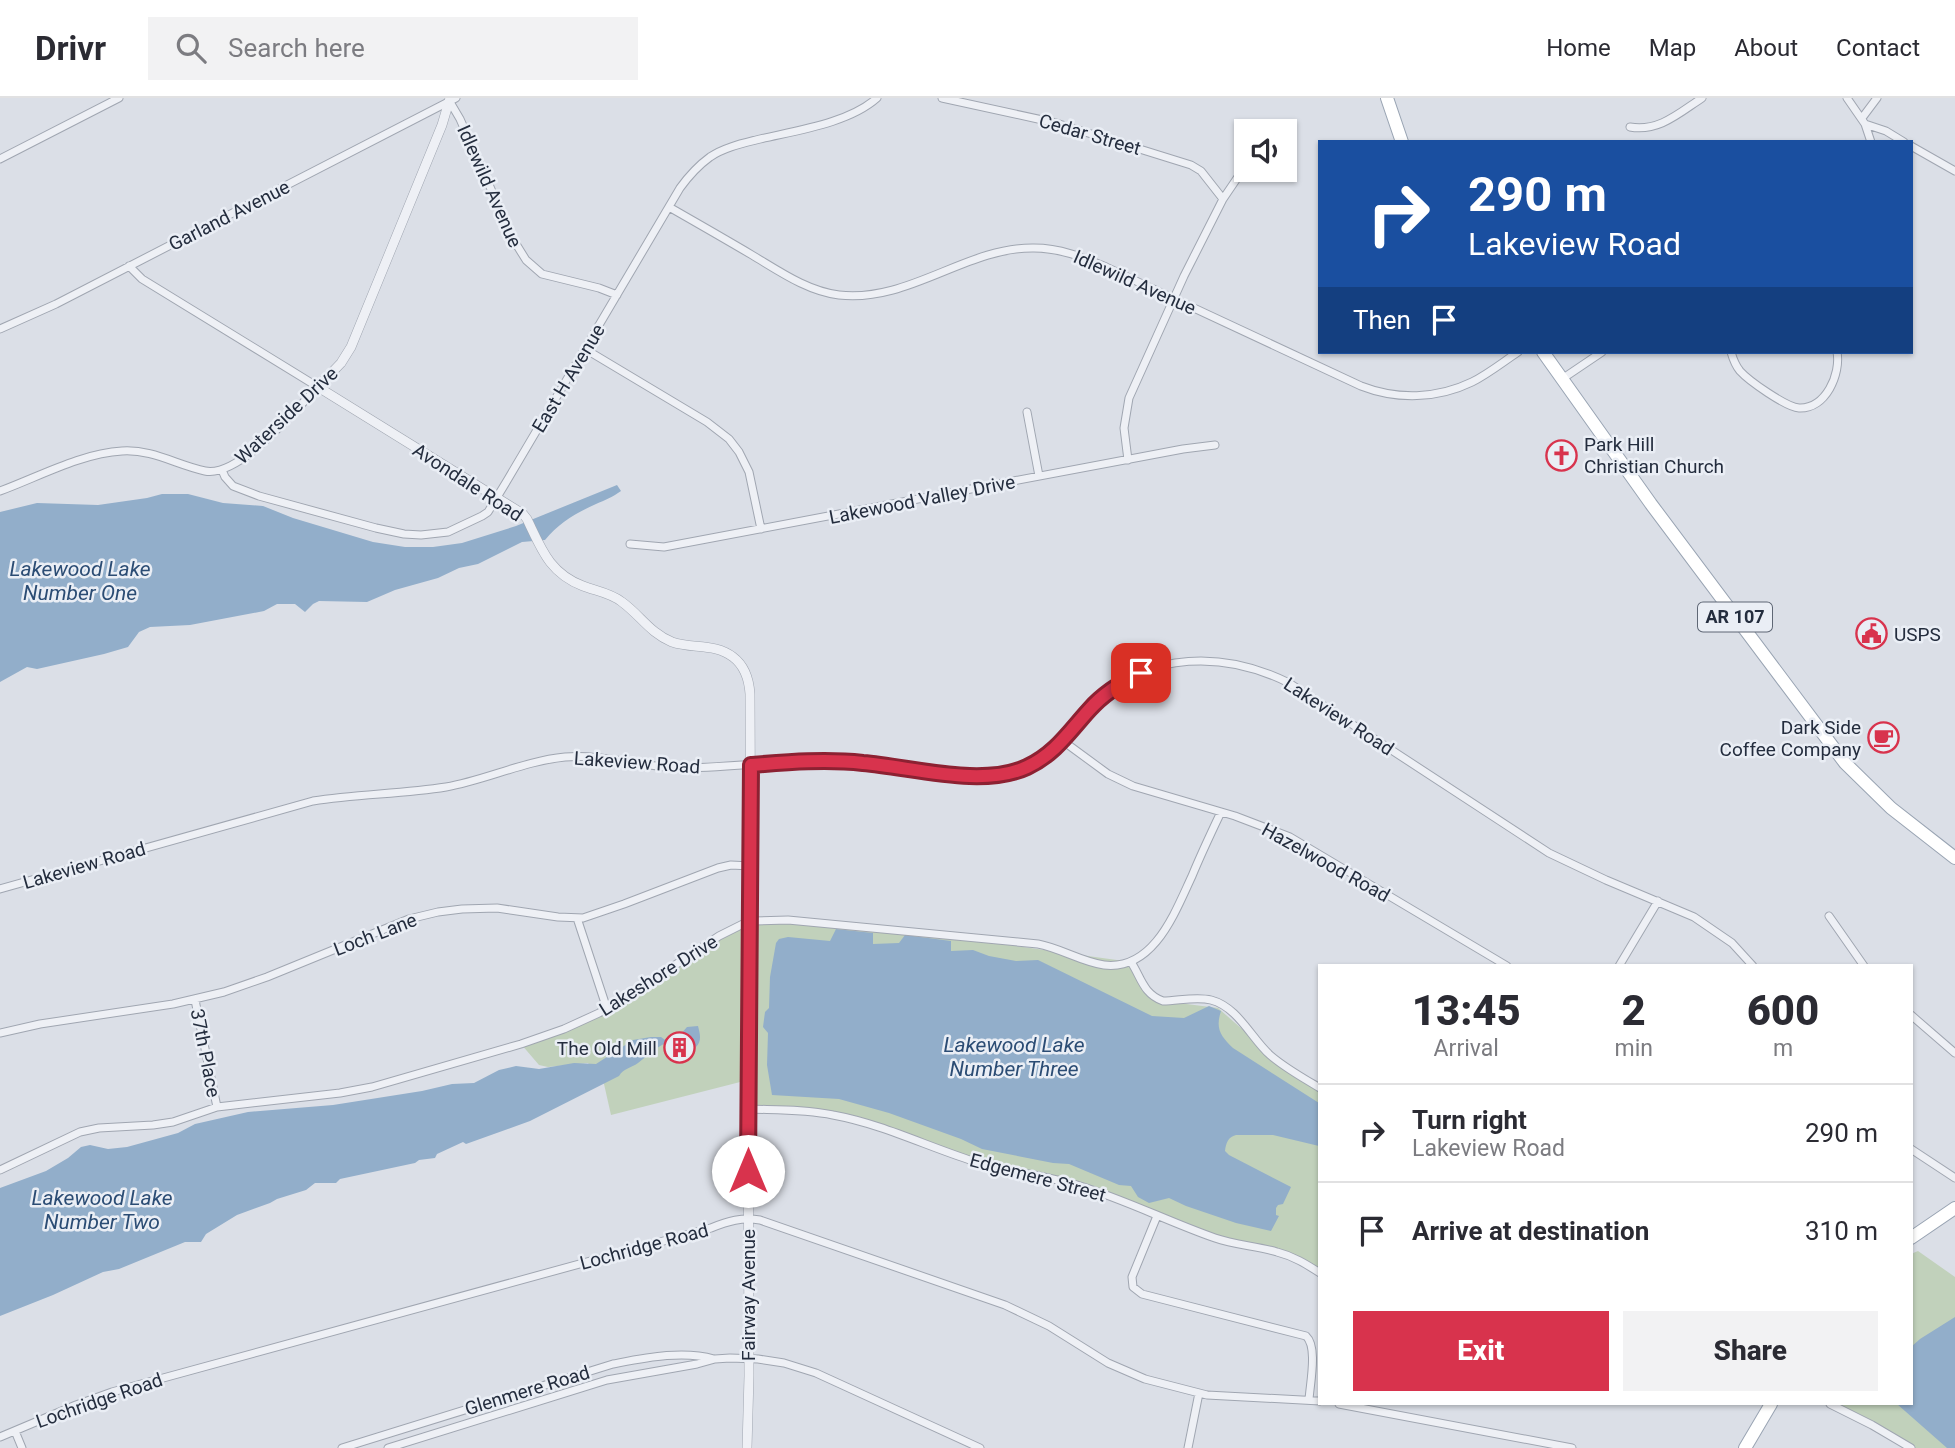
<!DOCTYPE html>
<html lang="en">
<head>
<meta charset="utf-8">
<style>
	:root { --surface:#fff; --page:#f2f2f3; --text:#2b2b33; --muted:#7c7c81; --line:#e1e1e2; --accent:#d8334d }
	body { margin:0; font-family:Roboto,sans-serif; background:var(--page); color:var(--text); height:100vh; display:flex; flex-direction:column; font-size:26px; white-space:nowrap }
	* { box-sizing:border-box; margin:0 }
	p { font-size:23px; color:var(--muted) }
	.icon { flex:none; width:38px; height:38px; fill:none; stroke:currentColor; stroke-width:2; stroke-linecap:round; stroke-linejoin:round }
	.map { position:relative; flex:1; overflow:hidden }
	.panel { position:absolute; left:1318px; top:866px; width:595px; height:441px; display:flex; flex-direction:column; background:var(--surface); border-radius:0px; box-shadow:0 2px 5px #0004 }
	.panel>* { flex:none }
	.guide { position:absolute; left:1318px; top:42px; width:595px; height:214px; border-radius:0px; box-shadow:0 2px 5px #0004; background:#1a4fa0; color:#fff; overflow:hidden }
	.buttons { position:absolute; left:1234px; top:21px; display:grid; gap:14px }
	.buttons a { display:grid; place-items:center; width:63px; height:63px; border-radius:0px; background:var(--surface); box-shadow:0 2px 5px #0004; font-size:35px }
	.pin { position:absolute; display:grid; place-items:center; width:60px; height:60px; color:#fff; margin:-30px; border-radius:14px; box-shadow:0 4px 10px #0006 }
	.me { position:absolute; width:77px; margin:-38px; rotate:0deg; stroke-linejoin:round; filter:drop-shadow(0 0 5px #0008) }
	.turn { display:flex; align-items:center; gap:24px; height:147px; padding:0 35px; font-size:32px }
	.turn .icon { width:91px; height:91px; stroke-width:2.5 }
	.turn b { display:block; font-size:49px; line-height:60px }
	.then { display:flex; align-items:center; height:66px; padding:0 35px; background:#0003; gap:14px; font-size:26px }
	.eta { display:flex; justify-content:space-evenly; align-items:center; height:119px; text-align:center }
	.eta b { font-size:42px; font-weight:800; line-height:49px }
	.action { display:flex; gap:14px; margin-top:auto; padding:14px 35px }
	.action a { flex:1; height:80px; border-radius:0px; background:var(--accent); color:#fff; font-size:28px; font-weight:800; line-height:80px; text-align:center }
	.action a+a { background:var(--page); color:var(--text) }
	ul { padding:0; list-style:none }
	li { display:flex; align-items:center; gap:21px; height:98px; padding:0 35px; border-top:2px solid var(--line) }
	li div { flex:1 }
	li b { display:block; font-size:26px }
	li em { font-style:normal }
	header { display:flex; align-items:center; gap:42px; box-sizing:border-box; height:98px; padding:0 35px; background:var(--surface); border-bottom:2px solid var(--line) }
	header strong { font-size:33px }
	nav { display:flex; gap:38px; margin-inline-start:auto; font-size:24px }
	.search { width:490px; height:63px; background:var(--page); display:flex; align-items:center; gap:18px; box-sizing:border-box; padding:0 24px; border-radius:0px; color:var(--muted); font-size:26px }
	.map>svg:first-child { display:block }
	.green { fill:#c1d1bb }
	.water { fill:#92aeca }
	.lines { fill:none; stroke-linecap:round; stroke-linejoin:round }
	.minor-casing { stroke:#a0a6b1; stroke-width:9 }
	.tertiary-casing { stroke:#a0a6b1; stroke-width:10 }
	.primary-casing { stroke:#99a4b3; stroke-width:14 }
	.minor { stroke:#eef0f5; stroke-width:7 }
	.tertiary { stroke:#eef0f5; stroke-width:9 }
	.primary { stroke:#fff; stroke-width:12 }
	.route-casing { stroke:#8c2132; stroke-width:18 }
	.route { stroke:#d8334d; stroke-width:12 }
	.labels { text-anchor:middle; stroke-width:5; stroke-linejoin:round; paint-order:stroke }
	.shield { fill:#eaeef5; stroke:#5f6775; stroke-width:2 }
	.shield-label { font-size:18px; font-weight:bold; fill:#242d3e }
	.street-label { font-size:19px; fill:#242d3e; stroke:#eaeef5 }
	.poi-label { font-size:19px; fill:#242d3e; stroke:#eaeef5; text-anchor:start }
	.water-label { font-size:21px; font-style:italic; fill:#2b4c74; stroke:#eaeef5 }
</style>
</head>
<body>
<header>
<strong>Drivr</strong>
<div class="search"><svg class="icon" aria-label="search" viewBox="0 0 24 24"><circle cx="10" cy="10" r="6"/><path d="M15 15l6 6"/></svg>Search here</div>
<nav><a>Home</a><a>Map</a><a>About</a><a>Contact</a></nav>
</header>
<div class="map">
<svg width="1955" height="1350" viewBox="0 0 1955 1350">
	<rect width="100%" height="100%" fill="#dbdfe7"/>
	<path class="green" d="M 753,823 L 902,832 L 1131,864 L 1147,894 L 1163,903 L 1218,910 L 1258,945 L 1319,987 L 1319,1176 L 1296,1160 L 1240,1147 L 1101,1095 L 1001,1071 L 870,1026 L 799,1012 L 748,1011 L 748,982 L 611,1017 L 604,986 L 588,965 L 548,969 L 539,967 L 521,946 L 580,924 L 709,844 Z
		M 1918,1153 L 1955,1179 L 1955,1350 L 1911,1350 L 1834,1306 L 1911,1306 L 1911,1156 Z"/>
	<path class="water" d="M 617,387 L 621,393 C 613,399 605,402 596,406 C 574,416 559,425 545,442 L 522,444 L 478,466 L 459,470 L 438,480 L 395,492 L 367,504 L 319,503 L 313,506 L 305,514 L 295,506 L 277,506 L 264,513 L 190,527 L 150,529 L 139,534 L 128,549 L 104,556 L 37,571 L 27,569 L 0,584 L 0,414 L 37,405 L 98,407 L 147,400 L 162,396 L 188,396 L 223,405 L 263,408 L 293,420 L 373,444 L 405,449 L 433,449 L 462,445 L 516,428 Z
		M 836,831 L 873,835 L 873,846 L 899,845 L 905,837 L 951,843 L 951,853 L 973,852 L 989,858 L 1016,863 L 1038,862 L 1152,918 L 1184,920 L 1209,908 L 1221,913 C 1215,931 1221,938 1233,950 L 1319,1005 L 1319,1048 L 1273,1037 L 1236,1037 C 1228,1039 1226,1045 1225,1053 L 1229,1057 L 1291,1089 L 1283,1106 L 1278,1107 L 1276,1110 L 1276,1117 L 1279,1118 L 1271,1133 L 1236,1125 L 1186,1108 L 1169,1100 L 1149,1105 L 1138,1099 L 1131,1088 L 1119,1087 L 1069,1066 L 1053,1065 L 982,1051 L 961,1041 L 889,1015 L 839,1001 L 772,997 L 767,967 L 768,935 L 763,929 L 765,914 L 769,910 L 770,879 L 776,845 L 779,841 L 788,839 L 830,843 Z
		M 698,928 C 700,936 702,943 696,949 L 691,946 L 677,950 L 669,947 L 671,939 L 680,937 L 687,929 Z
		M 651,939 L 661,939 L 668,944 C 653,951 650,956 638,965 C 631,970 624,970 619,978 L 530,1023 L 466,1046 L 463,1044 L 437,1056 L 435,1060 L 419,1062 L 415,1065 L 340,1081 L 336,1085 L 315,1085 L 306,1092 L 277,1101 L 270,1105 L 237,1117 L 206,1136 L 201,1144 L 185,1144 L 119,1171 L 103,1174 L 53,1197 L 0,1218 L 0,1090 L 46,1073 L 68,1060 L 81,1049 L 90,1047 L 108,1051 L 127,1049 L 178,1035 L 195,1026 L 248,1014 L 333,1007 L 422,993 L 452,986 L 474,985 L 499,972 L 516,968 L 539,971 L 574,965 L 596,966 L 633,942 Z
		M 1955,1219 L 1955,1350 L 1947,1350 L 1897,1306 L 1911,1306 L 1911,1249 L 1920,1241 Z"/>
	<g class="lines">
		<defs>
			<path id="minor" d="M 942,0 L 1056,25 L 1191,67 L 1201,73 L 1223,101
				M 1847,0 L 1865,26 L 1871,44
				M 450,4 L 460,21 L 513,141 L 526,162 L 542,176 L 599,190 L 617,197
				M 1862,20 L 1877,0
				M 1865,26 L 1886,33 L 1904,44
				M 1630,29 C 1659,34 1679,15 1702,0
				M 1911,48 L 1955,73
				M 0,61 L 119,0
				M 669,109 C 697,125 725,141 752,157 C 779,173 807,193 839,197 C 909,205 966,149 1034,150 C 1060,150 1082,159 1106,169 L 1361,288 C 1397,302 1437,301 1472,284 C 1488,276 1503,264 1518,254
				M 0,231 L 56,206 L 456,0
				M 585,251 L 707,324 L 729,341 L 739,354 L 749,374 L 761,431
				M 1731,254 C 1733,261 1735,267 1740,273 C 1749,283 1786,309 1799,310 C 1826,311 1841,276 1837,254
				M 1562,281 L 1602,254
				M 1027,314 L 1039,378
				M 1128,362 L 1124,330 L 1129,300 L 1184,178 L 1223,101 L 1246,67
				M 222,372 L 225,379 L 233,388 L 259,398 L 376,430 L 404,436 L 421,437 L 448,434 L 482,418 L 488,414 L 508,381 L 680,90 C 688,79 699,67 710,59 C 723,50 740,46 756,42 C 793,33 848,26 877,0
				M 0,393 C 38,379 82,355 122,353 C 152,351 177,367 205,373 C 239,380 295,312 318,289 L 142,181 L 129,168
				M 630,446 L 664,449 L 1183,351 L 1215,347
				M 1063,643 L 1108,676 L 1133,688 L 1235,718 L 1290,739 L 1507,868
				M 0,791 L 313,703 C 357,696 402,696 446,689 C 486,682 524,663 565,659 C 602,656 639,668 677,670 C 728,670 780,662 831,663 C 863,664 895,669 927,673 C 958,677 990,683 1021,672 C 1059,658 1069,629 1095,604 C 1150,553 1225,553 1289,585 L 1549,755 L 1606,782 L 1694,819 L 1732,845 L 1753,868
				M 1829,818 L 1864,868
				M 577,820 L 607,911
				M 1131,864 C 1141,879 1143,896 1163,903 C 1178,903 1196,898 1211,902 C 1238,909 1251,940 1270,957 C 1285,970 1303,980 1320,990
				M 1619,868 L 1658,803
				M 195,902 L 217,1009
				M 1911,917 L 1955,955
				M 0,935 L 40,926 L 173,906 L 224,894 L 267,879 L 409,821 L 438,814 L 462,811 L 497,810 L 558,819 L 583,820 L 624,806 L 718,770 L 731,767 L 751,768
				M 748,1011 C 776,1012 805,1011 833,1017 C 882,1026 926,1048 973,1063 C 1007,1074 1043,1077 1077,1087 C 1124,1101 1169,1124 1215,1140 C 1235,1147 1257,1148 1277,1154 C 1293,1158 1306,1166 1320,1175
				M 1911,1051 L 1955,1080
				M 0,1072 L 80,1034 L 99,1030 L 153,1027 L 173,1024 L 217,1009 L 340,995 L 372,989 L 521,946 L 564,931 L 599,915 L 622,902 L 719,838 L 745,825 L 751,826 L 753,823 L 788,822 L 1038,846 C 1060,850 1082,864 1104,867 C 1154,873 1175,814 1192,778 C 1201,756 1211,735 1221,714
				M 1157,1118 L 1132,1179 L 1133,1189 L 1142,1196 L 1306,1238 C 1318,1249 1310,1285 1309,1302
				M 1339,1306 L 1572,1350
				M 1830,1306 L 1872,1327 L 1911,1350
				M 15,1333 L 22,1350
				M 0,1339 L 76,1307 L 112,1294 L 711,1130 C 728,1123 742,1119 760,1122 L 1005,1207 L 1049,1228 L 1108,1265 L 1145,1281 L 1207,1297 L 1320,1303
				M 342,1350 L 613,1266 C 645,1260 682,1252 714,1261
				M 388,1350 L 607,1282 L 697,1266 L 715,1261 L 730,1260 L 758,1261 L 784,1265 L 816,1275 L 980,1350
				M 1188,1350 L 1199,1295"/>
			<path id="tertiary" d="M 450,0 L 442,27 L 351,249 L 341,265 L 318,289 L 523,416 L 527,421 C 541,450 549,475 583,488 C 596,493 611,495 622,504 C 640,517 650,535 672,544 C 692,551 715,545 733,559 C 745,568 749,581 750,596 L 751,826 L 748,954 L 749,1278 L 747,1350"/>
			<path id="primary" d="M 1387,0 L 1402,44
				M 1543,254 L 1651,406 L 1845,665 L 1891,710 L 1955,760
				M 1911,1140 L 1955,1110
				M 1745,1350 L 1771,1306"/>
		</defs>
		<use href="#minor" class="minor-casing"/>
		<use href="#tertiary" class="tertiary-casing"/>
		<use href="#primary" class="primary-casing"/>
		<use href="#minor" class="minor"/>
		<use href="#tertiary" class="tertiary"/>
		<use href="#primary" class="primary"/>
	</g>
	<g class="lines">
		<defs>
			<path id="route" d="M 748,1073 L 751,667 C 789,664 826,661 863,665 C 912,669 982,690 1027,669 C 1055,656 1069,634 1089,612 C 1103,596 1122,584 1141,575"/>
		</defs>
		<use href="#route" class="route-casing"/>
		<use href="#route" class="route"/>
	</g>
	<defs>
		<symbol id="church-ring" viewBox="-11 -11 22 22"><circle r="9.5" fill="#eaeef5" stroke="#d8334d" stroke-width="1.5"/><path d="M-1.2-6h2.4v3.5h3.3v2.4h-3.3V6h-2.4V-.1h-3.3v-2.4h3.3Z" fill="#d8334d"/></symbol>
		<symbol id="civic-ring" viewBox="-11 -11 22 22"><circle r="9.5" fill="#eaeef5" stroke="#d8334d" stroke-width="1.5"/><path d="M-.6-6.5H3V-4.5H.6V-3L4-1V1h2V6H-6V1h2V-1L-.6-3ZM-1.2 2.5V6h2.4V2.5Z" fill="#d8334d"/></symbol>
		<symbol id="cafe-ring" viewBox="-11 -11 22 22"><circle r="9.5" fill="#eaeef5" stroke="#d8334d" stroke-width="1.5"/><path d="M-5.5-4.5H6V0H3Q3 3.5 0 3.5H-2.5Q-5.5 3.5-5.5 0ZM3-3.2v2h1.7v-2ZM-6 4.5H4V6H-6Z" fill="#d8334d"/></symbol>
		<symbol id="building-ring" viewBox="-11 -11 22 22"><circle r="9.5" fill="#eaeef5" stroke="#d8334d" stroke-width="1.5"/><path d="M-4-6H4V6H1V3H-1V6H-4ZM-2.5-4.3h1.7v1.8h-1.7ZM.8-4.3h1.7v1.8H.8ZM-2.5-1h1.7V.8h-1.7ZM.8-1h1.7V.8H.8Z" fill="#d8334d"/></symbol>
	</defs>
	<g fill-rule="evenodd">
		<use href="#church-ring" x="1544" y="340" width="35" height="35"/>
		<use href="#civic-ring" x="1854" y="518" width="35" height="35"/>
		<use href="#cafe-ring" x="1866" y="622" width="35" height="35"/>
		<use href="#building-ring" x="662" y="932" width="35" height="35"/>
	</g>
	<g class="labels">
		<rect class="shield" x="1698" y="504.5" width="74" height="29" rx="5"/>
		<g class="shield-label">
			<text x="1735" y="525">AR 107</text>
		</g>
		<g class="street-label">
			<text transform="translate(1090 36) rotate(16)" y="7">Cedar Street</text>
			<text transform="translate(490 88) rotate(66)" y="7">Idlewild Avenue</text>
			<text transform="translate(229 117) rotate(-27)" y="7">Garland Avenue</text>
			<text transform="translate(1135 184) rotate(24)" y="7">Idlewild Avenue</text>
			<text transform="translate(568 280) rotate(-59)" y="7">East H Avenue</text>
			<text transform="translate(286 317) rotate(-43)" y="7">Waterside Drive</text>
			<text transform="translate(468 384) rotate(33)" y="7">Avondale Road</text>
			<text transform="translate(922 401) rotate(-11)" y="7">Lakewood Valley Drive</text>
			<text transform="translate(1339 618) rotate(33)" y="7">Lakeview Road</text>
			<text transform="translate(637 664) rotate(4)" y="7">Lakeview Road</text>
			<text transform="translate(1326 764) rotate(29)" y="7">Hazelwood Road</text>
			<text transform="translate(84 767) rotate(-16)" y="7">Lakeview Road</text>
			<text transform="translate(375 836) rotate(-21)" y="7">Loch Lane</text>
			<text transform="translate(658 877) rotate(-32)" y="7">Lakeshore Drive</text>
			<text transform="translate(206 955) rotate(79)" y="7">37th Place</text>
			<text transform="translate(1038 1079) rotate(15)" y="7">Edgemere Street</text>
			<text transform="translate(644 1148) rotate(-15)" y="7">Lochridge Road</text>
			<text transform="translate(748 1197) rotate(-90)" y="7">Fairway Avenue</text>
			<text transform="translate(527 1292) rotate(-17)" y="7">Glenmere Road</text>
			<text transform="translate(99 1302) rotate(-19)" y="7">Lochridge Road</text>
		</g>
		<g class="poi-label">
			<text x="1584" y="353">Park Hill<tspan x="1584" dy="22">Christian Church</tspan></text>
			<text x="1894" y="543">USPS</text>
			<text x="1861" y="636" text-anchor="end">Dark Side<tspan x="1861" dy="22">Coffee Company</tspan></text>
			<text x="657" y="957" text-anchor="end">The Old Mill</text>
		</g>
		<g class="water-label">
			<text x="80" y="478">Lakewood Lake<tspan x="80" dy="24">Number One</tspan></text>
			<text x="1014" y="954">Lakewood Lake<tspan x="1014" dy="24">Number Three</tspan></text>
			<text x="102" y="1107">Lakewood Lake<tspan x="102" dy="24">Number Two</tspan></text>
		</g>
	</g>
</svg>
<div class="buttons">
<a><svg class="icon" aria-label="sound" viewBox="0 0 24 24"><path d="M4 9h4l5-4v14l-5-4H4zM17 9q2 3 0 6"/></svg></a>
</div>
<div class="pin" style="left:1141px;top:575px;background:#d93025"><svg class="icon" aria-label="arrive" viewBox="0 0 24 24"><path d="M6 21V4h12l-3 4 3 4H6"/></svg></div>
<svg class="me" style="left:748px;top:1073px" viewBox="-20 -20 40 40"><circle r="19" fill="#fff"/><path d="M0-13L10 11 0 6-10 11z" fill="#d8334d"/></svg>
<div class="guide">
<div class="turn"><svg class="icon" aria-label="right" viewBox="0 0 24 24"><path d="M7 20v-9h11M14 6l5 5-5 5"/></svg><div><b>290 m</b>Lakeview Road</div></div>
<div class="then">Then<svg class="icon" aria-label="arrive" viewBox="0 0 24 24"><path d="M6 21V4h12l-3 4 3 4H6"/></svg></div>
</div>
<section class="panel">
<div class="eta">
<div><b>13:45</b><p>Arrival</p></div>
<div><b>2</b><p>min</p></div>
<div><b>600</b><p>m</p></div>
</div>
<ul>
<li><svg class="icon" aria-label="right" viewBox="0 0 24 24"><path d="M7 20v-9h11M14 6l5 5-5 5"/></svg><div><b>Turn right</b><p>Lakeview Road</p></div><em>290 m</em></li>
<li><svg class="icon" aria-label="arrive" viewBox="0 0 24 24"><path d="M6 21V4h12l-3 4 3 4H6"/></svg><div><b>Arrive at destination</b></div><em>310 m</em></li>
</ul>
<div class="action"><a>Exit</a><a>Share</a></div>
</section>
</div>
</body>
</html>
